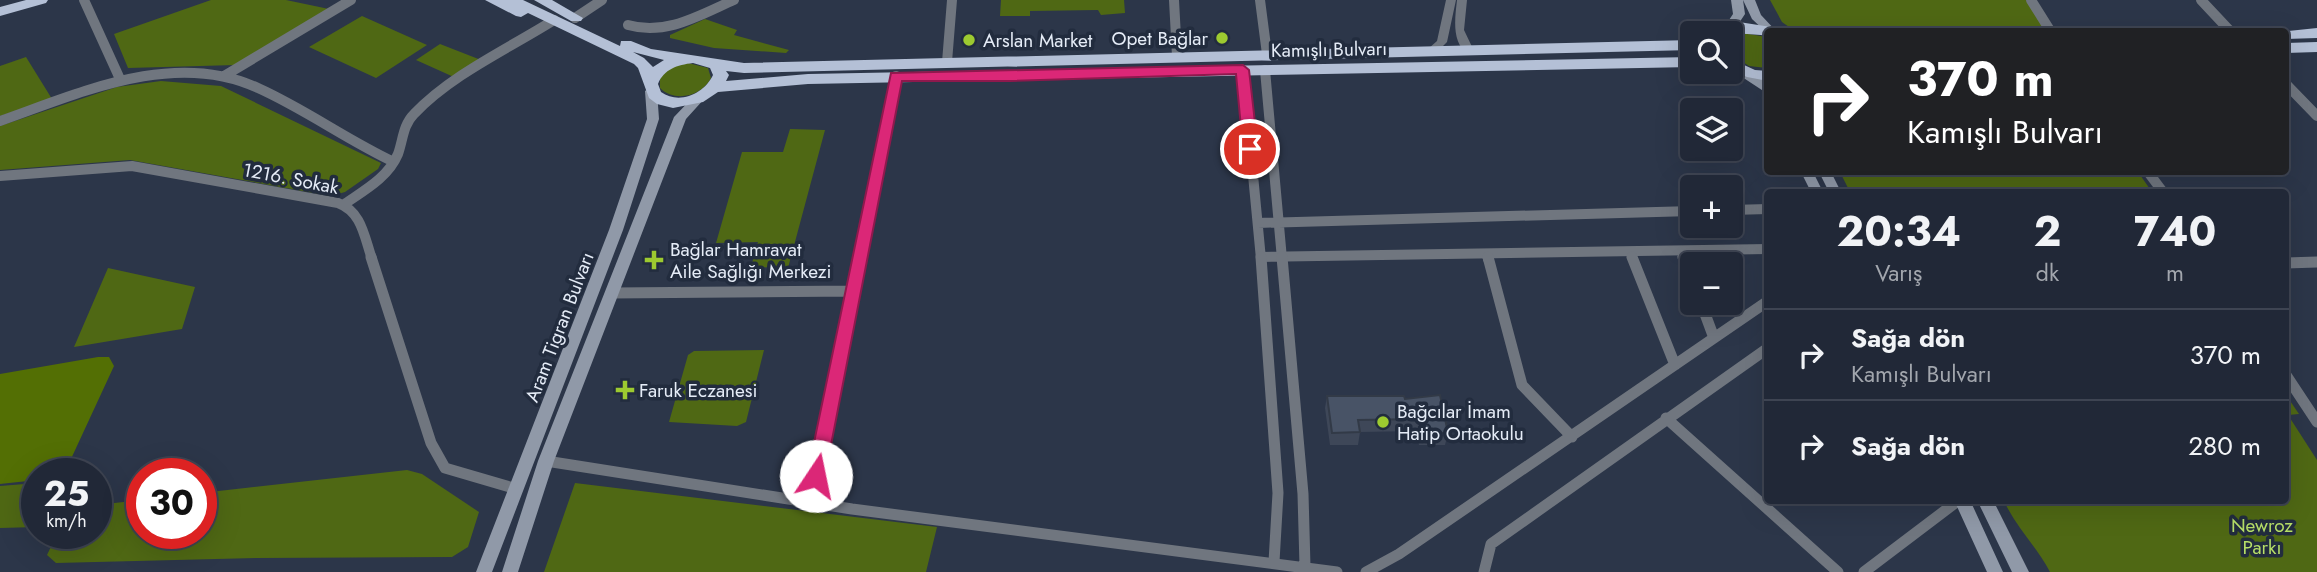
<!DOCTYPE html>
<html lang="tr">
<head>
<meta charset="utf-8">
<style>
	:root { --surface:#212837; --page:#2d3442; --text:#f1f3f6; --muted:#a2a6ad; --line:#3e4452 }
	body { margin:0; font-family:Jost,sans-serif; background:var(--page); color:var(--text); height:100vh; display:flex; flex-direction:column; font-size:26px; white-space:nowrap }
	* { box-sizing:border-box; margin:0 }
	p { font-size:23px; color:var(--muted) }
	.icon { flex:none; width:38px; height:38px; fill:none; stroke:currentColor; stroke-width:2; stroke-linecap:round; stroke-linejoin:round }
	.map { position:relative; flex:1; overflow:hidden }
	.panel { position:absolute; left:1764px; top:189px; width:525px; height:315px; display:flex; flex-direction:column; background:var(--surface); border-radius:7px; box-shadow:0 7px 28px #0002,0 0 0 2px var(--line) }
	.panel>* { flex:none }
	.hud { position:absolute; left:1764px; top:28px; width:525px; height:147px; border-radius:7px; box-shadow:0 7px 28px #0002,0 0 0 2px var(--line); background:#202124; color:#fff; overflow:hidden }
	.tools { position:absolute; left:1680px; top:21px; display:grid; gap:14px }
	.tools a { display:grid; place-items:center; width:63px; height:63px; border-radius:7px; background:var(--surface); box-shadow:0 7px 28px #0002,0 0 0 2px var(--line); font-size:35px }
	.speed { position:absolute; left:21px; top:458px; display:flex; gap:14px; font-size:35px; font-weight:700; text-align:center }
	.speed>* { display:grid; place-content:center; width:91px; height:91px; border-radius:50%; background:var(--surface); box-shadow:0 7px 28px #0002,0 0 0 2px var(--line); line-height:1 }
	.speed small { font-size:18px; font-weight:400 }
	.speed .limit { border:10px solid #d22; background:#fff; color:#111 }
	.pin { position:absolute; display:grid; place-items:center; width:60px; height:60px; color:#fff; margin:-30px; border:4px solid #fff; border-radius:50%; box-shadow:0 2px 7px #0007 }
	.me { position:absolute; width:77px; margin:-38px; rotate:11deg; stroke-linejoin:round; filter:drop-shadow(0 0 5px #0008) }
	.turn { display:flex; align-items:center; gap:24px; height:147px; padding:0 28px; font-size:32px }
	.turn .icon { width:91px; height:91px; stroke-width:2.5 }
	.turn b { display:block; font-size:49px; line-height:60px }
	.eta { display:flex; justify-content:space-evenly; align-items:center; height:119px; text-align:center }
	.eta b { font-size:42px; font-weight:700; line-height:49px }
	ul { padding:0; list-style:none }
	li { display:flex; align-items:center; gap:21px; height:91px; padding:0 28px; border-top:2px solid var(--line) }
	li div { flex:1 }
	li b { display:block; font-size:26px }
	li em { font-style:normal }
	.map>svg:first-child { display:block }
	.green { fill:#4f6814 }
	.forest { fill:#536f04 }
	.lines { fill:none; stroke-linecap:round; stroke-linejoin:round }
	.minor-far1 { stroke:#70767f; stroke-width:10 }
	.minor { stroke:#70767f; stroke-width:11 }
	.tertiary { fill:#70767f; fill-rule:evenodd }
	.secondary { fill:#9099a8; fill-rule:evenodd }
	.trunk { fill:#b4c0d6; fill-rule:evenodd }
	.wall { fill:#3e4758 }
	.building { fill:#485366; stroke:#323a47; stroke-width:2 }
	.route { fill:#db2777; stroke:#8e194d; stroke-width:2 }
	.poi-dot { fill:#9dca30; stroke:#222c3e; stroke-width:2.5 }
	.labels { text-anchor:middle; stroke-width:7; stroke-linejoin:round; paint-order:stroke }
	.poi-label { font-size:19px; fill:#e5ecf7; stroke:#222c3e; text-anchor:start }
	.street-label { font-size:19px; fill:#e5ecf7; stroke:#222c3e }
	.park-label { font-size:19px; fill:#b7df68; stroke:#222c3e }
</style>
</head>
<body>
<div class="map">
<svg width="2317" height="572" viewBox="0 0 2317 572">
	<rect width="100%" height="100%" fill="#2c3649"/>
	<path class="green" d="M 211,0 L 286,0 L 329,9 L 236,65 L 128,68 L 114,34 Z
		M 1001,0 L 1124,0 L 1125,13 L 1101,15 L 1098,10 L 1030,11 L 1030,16 L 1000,16 Z
		M 1770,0 L 2026,0 L 2044,26 L 1897,32 L 1811,30 L 1789,27 L 1782,22 Z
		M 362,16 L 427,45 L 376,78 L 309,47 Z
		M 705,19 L 737,30 L 734,35 L 789,50 L 786,53 L 714,48 L 670,38 L 670,35 Z
		M 1742,33 L 1767,37 L 1767,68 L 1749,66 L 1731,54 L 1731,37 Z
		M 440,44 L 481,60 L 456,78 L 416,60 Z
		M 26,57 L 52,99 L 0,116 L 0,66 Z
		M 688,63 L 708,68 L 711,78 C 702,96 675,103 660,88 L 660,77 L 672,67 Z
		M 161,81 L 221,86 L 381,163 L 378,169 L 345,192 L 331,196 L 130,160 L 0,170 L 0,126 L 117,87 Z
		M 790,129 L 825,130 L 788,268 L 751,267 L 758,242 L 716,243 L 742,152 L 783,152 Z
		M 1840,172 L 2138,172 L 2152,192 L 1850,192 Z
		M 108,268 L 195,287 L 182,329 L 74,347 Z
		M 764,350 L 746,422 L 737,426 L 669,422 L 688,355 L 694,351 Z
		M 2286,395 L 2299,414 L 2288,415 L 2317,460 L 2317,572 L 2050,572 C 2036,546 2016,527 2004,501 L 2286,500 Z
		M 407,470 L 422,474 L 479,512 L 468,547 L 452,557 L 259,558 L 56,563 L 47,555 L 57,534 L 96,534 L 96,505 L 142,500 L 142,534 L 201,534 L 201,493 Z
		M 37,483 L 37,527 L 0,528 L 0,486 Z
		M 575,483 L 937,527 L 926,572 L 544,572 Z"/>
	<path class="forest" d="M 98,357 L 109,357 L 114,366 L 64,474 L 37,474 L 37,480 L 0,484 L 0,374 Z"/>
	<g class="lines">
		<path class="minor-far1" d="M 84,0 L 120,79
			M 1174,0 L 1177,56
			M 1260,0 L 1267,54
			M 2031,0 L 2051,32
			M 2201,0 L 2231,32
			M 575,18 L 602,0
			M 628,25 C 666,36 700,15 734,0
			M 1243,70 L 1261,259
			M 1265,70 L 1282,259
			M 224,76 L 351,0
			M 2286,84 L 2317,116
			M 0,121 C 80,93 174,49 258,88 C 305,109 347,140 394,162
			M 2148,172 L 2163,192
			M 0,176 L 132,166 L 338,203 C 362,212 364,236 372,259
			M 343,205 C 363,191 388,178 398,154 C 403,140 403,125 414,114 C 452,74 508,49 554,20
			M 1731,210 L 1768,209
			M 1258,223 L 1692,211
			M 1681,251 L 1684,259
			M 1630,252 L 1633,259
			M 1487,255 L 1488,259
			M 1261,257 L 1768,249
			M 861,259 L 896,76"/>
		<path class="minor" d="M 371,257 L 431,443 L 445,468 L 517,489
			M 1261,257 L 1278,493 L 1274,562
			M 1282,257 L 1303,494 L 1305,566
			M 1488,257 L 1522,385 L 1572,437
			M 1632,257 L 1675,365
			M 1683,257 L 1692,281
			M 2286,263 L 2317,262
			M 612,293 L 855,291
			M 1701,303 L 1714,338
			M 2286,375 L 2317,422
			M 1666,418 L 1838,572
			M 546,461 L 852,509 L 1337,572
			M 810,502 L 861,257
			M 1366,572 L 1399,554 L 1768,301
			M 1484,572 L 1491,544 L 1768,348
			M 1864,572 L 1959,500"/>
		<path class="tertiary" d="M 947,0 L 957,0 L 952,62 L 947,65 L 942,62 Z
			M 1446,0 L 1456,0 L 1447,42 L 1436,53 L 1428,53 L 1428,49 L 1437,41 Z
			M 1457,0 L 1467,0 L 1464,30 L 1474,51 L 1469,54 C 1451,44 1455,18 1457,0 Z"/>
		<path class="secondary" d="M 1731,0 L 1743,0 L 1745,14 L 1733,32 L 1729,33 L 1723,29 L 1733,14 Z
			M 1743,0 L 1755,0 L 1761,15 L 1777,32 L 1768,32 L 1768,34 L 1752,19 Z
			M 1740,66 L 1765,79 L 1768,82 L 1768,94 L 1736,73 L 1734,70 L 1736,67 Z
			M 651,87 L 657,91 L 659,119 L 623,230 L 492,572 L 476,572 L 609,230 L 647,119 L 645,91 Z
			M 699,94 L 705,98 L 686,119 L 554,461 L 518,572 L 502,572 L 538,461 L 674,117 L 695,95 Z
			M 1801,172 L 1813,172 L 1823,192 L 1811,192 Z
			M 1819,172 L 1831,172 L 1841,192 L 1829,192 Z
			M 1954,500 L 1970,500 L 2003,572 L 1987,572 Z
			M 1977,500 L 1993,500 L 2029,572 L 2012,572 Z"/>
		<path class="trunk" d="M 26,0 L 48,0 L 46,3 L 0,16 L 0,7 Z
			M 485,0 L 523,0 L 620,46 L 621,41 L 631,41 L 651,49 L 744,63 L 1692,40 L 1692,50 L 744,73 L 726,71 L 729,75 L 726,81 L 808,74 L 1692,57 L 1692,67 L 808,84 L 718,92 L 703,102 L 673,108 L 657,104 L 649,98 L 638,68 L 634,64 L 528,13 L 521,17 L 516,16 ZM 633,52 L 664,60 L 653,67 L 644,58 ZM 693,63 L 710,68 L 713,75 C 704,94 679,105 661,92 L 658,84 C 664,69 677,65 693,63 Z
			M 534,0 L 552,0 L 583,18 L 581,21 L 571,21 Z
			M 1739,22 L 1771,27 L 1778,32 L 1768,32 L 1768,36 C 1748,33 1733,34 1715,33 Z
			M 2317,28 L 2317,38 L 2286,39 L 2286,32 L 2280,32 Z
			M 2317,42 L 2317,52 L 2286,53 L 2286,43 Z
			M 1731,59 L 1755,70 L 1768,71 L 1768,81 L 1747,77 L 1731,70 Z"/>
	</g>
	<path class="wall" d="M 1327,396 L 1405,399 L 1448,433 L 1445,445 L 1419,445 L 1416,431 L 1360,432 L 1358,445 L 1330,445 L 1325,408 Z"/>
	<path class="building" d="M 1440,395 L 1448,433 L 1422,433 L 1420,419 L 1358,420 L 1360,432 L 1332,433 L 1327,396 L 1404,396 L 1405,399 Z"/>
	<path class="route" d="M 1243,65 L 1249,70 L 1258,149 L 1250,154 L 1243,149 L 1236,74 L 1010,81 L 902,81 L 825,476 L 822,481 L 809,481 L 807,476 L 891,73 Z"/>
	<g class="poi-dot">
		<circle cx="1222" cy="38" r="7"/>
		<circle cx="969" cy="40" r="7"/>
		<path d="M650.5 249.5h7v7h7v7h-7v7h-7v-7h-7v-7h7z"/>
		<path d="M621.5 379.5h7v7h7v7h-7v7h-7v-7h-7v-7h7z"/>
		<circle cx="1383" cy="422" r="7"/>
	</g>
	<g class="labels">
		<g class="poi-label">
			<text x="1208" y="45" text-anchor="end">Opet Bağlar</text>
			<text x="983" y="47">Arslan Market</text>
			<text x="670" y="256">Bağlar Hamravat<tspan x="670" dy="22">Aile Sağlığı Merkezi</tspan></text>
			<text x="639" y="397">Faruk Eczanesi</text>
			<text x="1397" y="418">Bağcılar İmam<tspan x="1397" dy="22">Hatip Ortaokulu</tspan></text>
		</g>
		<g class="street-label">
			<text transform="translate(1329 49) rotate(-1)" y="7">Kamışlı Bulvarı</text>
			<text transform="translate(291 178) rotate(11)" y="7">1216. Sokak</text>
			<text transform="translate(559 327) rotate(-69)" y="7">Aram Tigran Bulvarı</text>
		</g>
		<g class="park-label">
			<text x="2262" y="532">Newroz<tspan x="2262" dy="22">Parkı</tspan></text>
		</g>
	</g>
</svg>
<div class="tools">
<a><svg class="icon" aria-label="search" viewBox="0 0 24 24"><circle cx="10" cy="10" r="6"/><path d="M15 15l6 6"/></svg></a>
<a><svg class="icon" aria-label="layers" viewBox="0 0 24 24"><path d="M12 4l9 5-9 5-9-5zM3 14l9 5 9-5"/></svg></a>
<a>+</a>
<a>−</a>
</div>
<div class="speed"><div>25<small>km/h</small></div><div class="limit">30</div></div>
<div class="pin" style="left:1250px;top:149px;background:#d93025"><svg class="icon" aria-label="arrive" viewBox="0 0 24 24"><path d="M6 21V4h12l-3 4 3 4H6"/></svg></div>
<svg class="me" style="left:816px;top:476px" viewBox="-20 -20 40 40"><circle r="19" fill="#fff"/><path d="M0-13L10 11 0 6-10 11z" fill="#db2777"/></svg>
<div class="hud">
<div class="turn"><svg class="icon" aria-label="right" viewBox="0 0 24 24"><path d="M7 20v-9h11M14 6l5 5-5 5"/></svg><div><b>370 m</b>Kamışlı Bulvarı</div></div>
</div>
<section class="panel">
<div class="eta">
<div><b>20:34</b><p>Varış</p></div>
<div><b>2</b><p>dk</p></div>
<div><b>740</b><p>m</p></div>
</div>
<ul>
<li><svg class="icon" aria-label="right" viewBox="0 0 24 24"><path d="M7 20v-9h11M14 6l5 5-5 5"/></svg><div><b>Sağa dön</b><p>Kamışlı Bulvarı</p></div><em>370 m</em></li>
<li><svg class="icon" aria-label="right" viewBox="0 0 24 24"><path d="M7 20v-9h11M14 6l5 5-5 5"/></svg><div><b>Sağa dön</b></div><em>280 m</em></li>
</ul>
</section>
</div>
</body>
</html>
